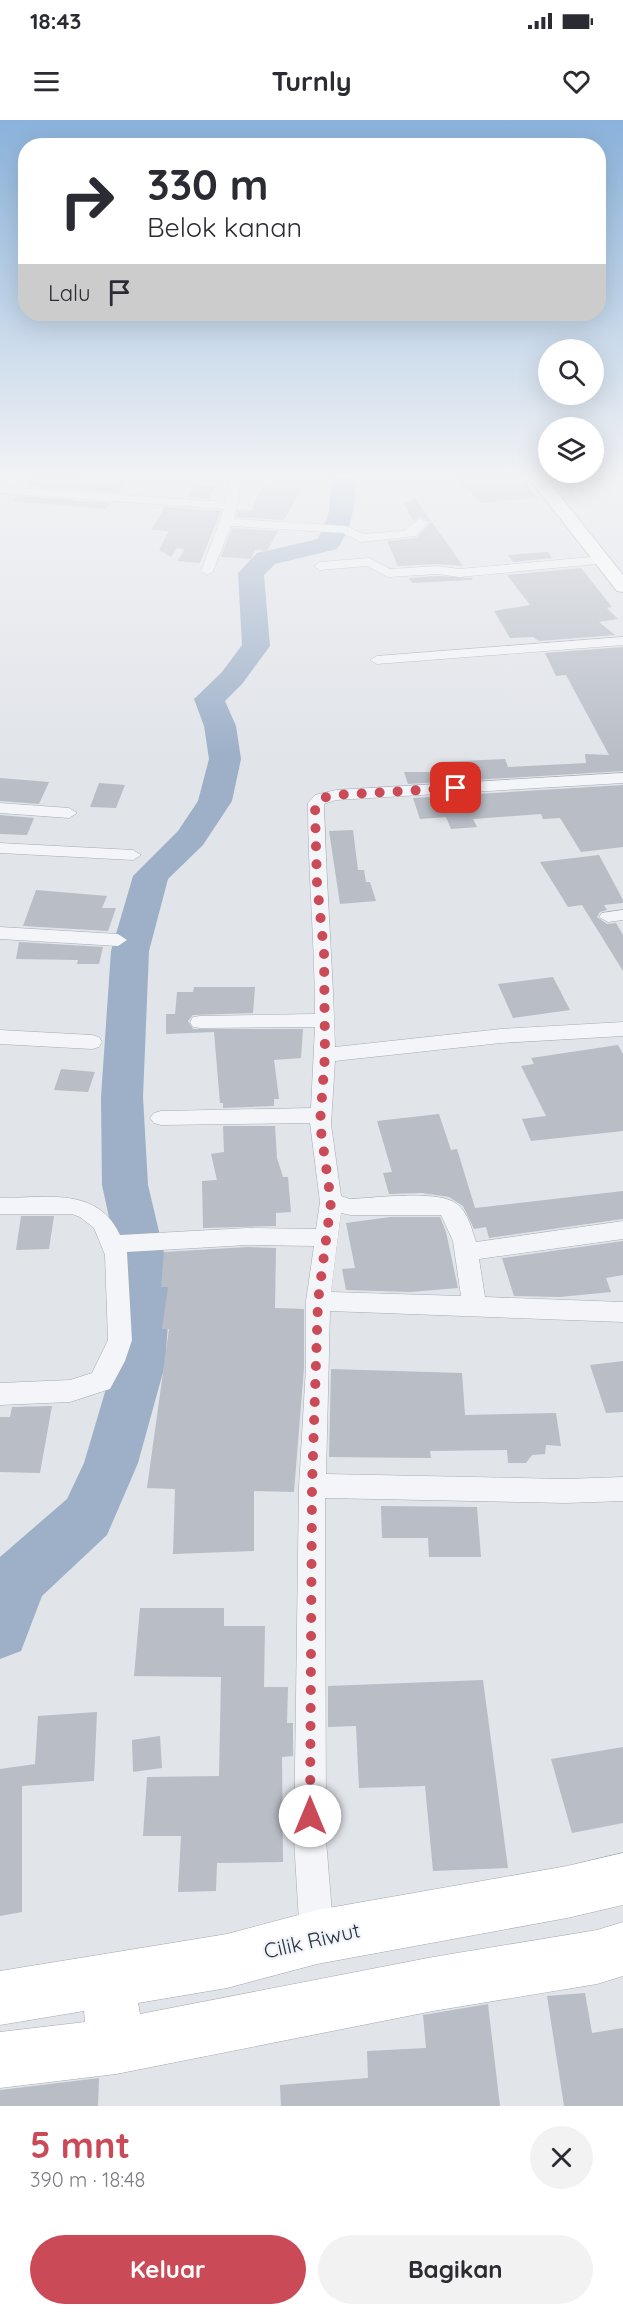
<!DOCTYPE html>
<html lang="id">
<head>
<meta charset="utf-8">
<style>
	:root { --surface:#fff; --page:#f2f2f3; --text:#2b2b33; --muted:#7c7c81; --accent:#ca4a57 }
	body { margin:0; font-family:Quicksand,sans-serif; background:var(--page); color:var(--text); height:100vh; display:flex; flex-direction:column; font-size:22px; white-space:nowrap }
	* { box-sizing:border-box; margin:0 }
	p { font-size:20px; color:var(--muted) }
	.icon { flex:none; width:33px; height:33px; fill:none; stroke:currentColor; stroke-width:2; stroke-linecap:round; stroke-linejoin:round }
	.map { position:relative; height:1986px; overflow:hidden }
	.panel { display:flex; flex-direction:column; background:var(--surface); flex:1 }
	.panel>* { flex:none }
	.banner { position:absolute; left:18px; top:18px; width:588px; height:183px; border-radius:24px; box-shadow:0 6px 24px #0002; background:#fff; color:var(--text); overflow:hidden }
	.controls { position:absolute; left:538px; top:219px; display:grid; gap:12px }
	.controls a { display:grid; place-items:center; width:66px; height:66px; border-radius:50%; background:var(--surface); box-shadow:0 6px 24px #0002; font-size:30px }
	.pin { position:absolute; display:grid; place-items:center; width:51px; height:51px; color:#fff; margin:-26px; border-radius:12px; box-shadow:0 3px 9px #0006 }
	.me { position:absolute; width:66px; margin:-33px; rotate:0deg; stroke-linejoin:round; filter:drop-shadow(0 0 4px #0008) }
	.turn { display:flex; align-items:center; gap:21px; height:126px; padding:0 30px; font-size:27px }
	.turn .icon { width:78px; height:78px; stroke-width:2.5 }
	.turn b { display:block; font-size:42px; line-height:51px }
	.then { display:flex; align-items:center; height:57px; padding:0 30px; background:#0003; gap:12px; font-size:22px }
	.round { display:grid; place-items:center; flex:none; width:63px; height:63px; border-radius:32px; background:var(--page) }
	.head { display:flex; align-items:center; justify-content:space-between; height:102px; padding:0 30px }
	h1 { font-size:36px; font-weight:700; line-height:45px; color:var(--accent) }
	.cta { display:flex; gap:12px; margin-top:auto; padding:12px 30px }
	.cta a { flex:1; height:69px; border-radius:36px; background:var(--accent); color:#fff; font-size:24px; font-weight:700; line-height:69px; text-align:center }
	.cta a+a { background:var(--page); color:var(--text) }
	.status { display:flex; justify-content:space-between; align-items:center; height:42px; padding:0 30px; background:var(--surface); direction:ltr }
	.status svg { height:16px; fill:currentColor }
	header { display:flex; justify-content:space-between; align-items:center; height:78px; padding:0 30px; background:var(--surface); font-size:27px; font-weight:700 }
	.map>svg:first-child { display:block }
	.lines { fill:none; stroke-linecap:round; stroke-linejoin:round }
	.river { fill:#9db0c8; fill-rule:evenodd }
	.building { fill:#b8bdc6 }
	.street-casing { stroke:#a6abb3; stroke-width:1 }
	.secondary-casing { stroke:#a6abb3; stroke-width:2 }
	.primary-casing { stroke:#a0a7b5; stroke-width:1 }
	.street { fill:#f3f5f8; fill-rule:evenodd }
	.secondary { fill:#fff; fill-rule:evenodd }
	.primary { fill:#fff; fill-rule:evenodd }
	.route { stroke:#ca4a57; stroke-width:10; stroke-dasharray:0 18 }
	.labels { text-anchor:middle; stroke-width:4.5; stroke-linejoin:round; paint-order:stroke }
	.near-street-label { font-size:21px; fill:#2a3140; stroke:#f0f3f7 }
</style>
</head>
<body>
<div class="status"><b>18:43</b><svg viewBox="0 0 49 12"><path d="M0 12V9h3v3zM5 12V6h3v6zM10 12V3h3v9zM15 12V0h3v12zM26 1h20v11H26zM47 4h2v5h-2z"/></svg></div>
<header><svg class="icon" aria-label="menu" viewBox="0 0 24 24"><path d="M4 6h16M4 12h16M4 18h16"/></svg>Turnly<svg class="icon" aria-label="heart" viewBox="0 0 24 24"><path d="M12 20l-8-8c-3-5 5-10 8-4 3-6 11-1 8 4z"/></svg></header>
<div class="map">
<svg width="623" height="1986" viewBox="0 0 623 1986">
	<rect width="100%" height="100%" fill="#e1e4e9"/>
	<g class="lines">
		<path class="river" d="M 332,357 L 356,357 C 356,383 352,408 337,429 L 275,444 L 264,455 L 270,526 L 242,564 L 225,581 L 236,606 L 241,639 L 232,681 L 203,725 L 168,759 L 149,831 L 143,977 L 148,1065 L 171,1162 L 165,1245 L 138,1343 L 107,1415 L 42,1476 L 21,1531 L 0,1539 L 0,1437 L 67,1379 L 84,1343 L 113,1245 L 123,1162 L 102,1065 L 101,977 L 111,831 L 133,756 L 178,711 L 198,681 L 209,639 L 204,606 L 194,579 L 222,552 L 242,525 L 238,453 L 257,433 L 318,419 L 329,392 Z"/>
	</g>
	<path class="building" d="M 33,357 L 47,357 L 125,362 L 118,373 L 26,366 Z
		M 455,357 L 522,357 L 537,378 L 481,383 Z
		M 194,364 L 215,366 L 209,379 L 187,377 Z
		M 262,367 L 301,369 L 284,400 L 237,397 L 238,390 L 251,391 Z
		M 17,376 L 110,383 L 106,389 L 93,388 L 13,381 Z
		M 415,378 L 463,446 L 438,444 L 398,446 L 387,421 L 416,418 L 431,402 L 420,397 L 413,401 L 404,384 Z
		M 165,387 L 221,391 L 200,443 L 177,441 L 185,429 L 177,428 L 171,437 L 159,430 L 169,411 L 151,410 Z
		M 232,408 L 278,411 L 267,431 L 255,430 L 251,439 L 221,437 Z
		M 548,432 L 552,438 L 513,442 L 508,435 Z
		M 581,448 L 612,487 L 607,488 L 618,499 L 599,502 L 615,515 L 539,521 L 533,517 L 510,518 L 494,491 L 530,485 L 507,455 Z
		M 438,456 L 472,458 L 473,460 L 412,463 L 409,458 Z
		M 623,527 L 623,651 L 408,664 L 404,652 L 442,652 L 439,642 L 505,639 L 508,647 L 586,643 L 585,634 L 609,635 L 566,555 L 556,556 L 545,533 Z
		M 0,658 L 49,662 L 39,684 L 0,681 Z
		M 99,663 L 125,665 L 116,688 L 90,687 Z
		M 623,665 L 623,727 L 581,732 L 560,698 L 543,699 L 541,694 L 473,699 L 477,707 L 451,709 L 446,697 L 420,699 L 413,678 Z
		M 0,695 L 34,698 L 27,715 L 0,714 Z
		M 353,710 L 358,750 L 364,750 L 366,762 L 370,762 L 376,781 L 340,784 L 329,711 Z
		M 599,735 L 623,780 L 623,783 L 604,785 L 607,790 L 600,792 L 597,797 L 607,804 L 616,803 L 623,815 L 623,851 L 582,785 L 568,787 L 540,742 Z
		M 36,770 L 107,776 L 102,788 L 116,788 L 108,811 L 23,806 Z
		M 19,822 L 103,827 L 99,844 L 77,844 L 78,840 L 16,839 Z
		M 553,857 L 570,890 L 513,898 L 498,864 Z
		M 194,867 L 255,867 L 253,893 L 193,895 L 188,901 L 193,909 L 303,909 L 301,938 L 274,940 L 279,979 L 274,979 L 274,986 L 223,988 L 223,983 L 220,983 L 214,912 L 166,914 L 166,894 L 175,894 L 177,872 L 193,872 Z
		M 618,925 L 623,934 L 623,1011 L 531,1021 L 522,999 L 546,996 L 521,946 L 534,944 L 531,938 Z
		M 61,949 L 95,952 L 88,972 L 54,970 Z
		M 439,994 L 451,1030 L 457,1029 L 475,1088 L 623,1071 L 623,1099 L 489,1118 L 486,1107 L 474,1109 L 463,1086 L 449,1077 L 422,1073 L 389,1074 L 383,1053 L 392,1052 L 377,1001 Z
		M 223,1006 L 275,1006 L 277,1038 L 283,1057 L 288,1057 L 291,1092 L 276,1093 L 276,1106 L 203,1108 L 202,1061 L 217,1060 L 211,1034 L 224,1032 Z
		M 21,1096 L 54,1096 L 49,1129 L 16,1130 Z
		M 390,1097 L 440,1097 L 446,1112 L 458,1168 L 411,1172 L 346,1170 L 342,1149 L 355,1148 L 346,1103 Z
		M 623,1121 L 623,1155 L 606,1158 L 611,1172 L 560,1177 L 514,1176 L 502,1138 Z
		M 247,1127 L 276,1128 L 275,1188 L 304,1189 L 304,1248 L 294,1372 L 254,1371 L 254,1431 L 173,1434 L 175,1369 L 147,1368 L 169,1209 L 162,1209 L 168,1167 L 161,1167 L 164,1132 Z
		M 623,1241 L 623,1292 L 606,1293 L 590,1245 Z
		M 331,1249 L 462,1253 L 465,1295 L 556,1293 L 561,1326 L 546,1325 L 545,1334 L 532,1335 L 526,1343 L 508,1343 L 507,1330 L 430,1331 L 431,1338 L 329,1337 Z
		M 52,1286 L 40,1353 L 0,1352 L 0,1297 L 10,1297 L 12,1287 Z
		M 381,1386 L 477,1387 L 481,1437 L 429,1437 L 428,1418 L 382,1418 Z
		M 140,1488 L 224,1488 L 224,1506 L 265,1506 L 264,1567 L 288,1567 L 287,1603 L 293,1603 L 293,1636 L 282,1637 L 283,1742 L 217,1743 L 216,1771 L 178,1772 L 181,1716 L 143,1716 L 147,1657 L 219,1656 L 221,1557 L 134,1556 Z
		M 483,1560 L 508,1748 L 433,1751 L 425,1666 L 359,1668 L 356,1606 L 328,1607 L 328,1566 Z
		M 97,1592 L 94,1661 L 22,1666 L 22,1792 L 0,1796 L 0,1649 L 35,1644 L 38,1596 Z
		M 160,1616 L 162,1648 L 133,1652 L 132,1620 Z
		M 623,1627 L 623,1703 L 572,1713 L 551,1639 Z
		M 585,1873 L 592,1913 L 623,1908 L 623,1986 L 564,1986 L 547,1876 Z
		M 488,1884 L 500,1986 L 281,1986 L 280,1965 L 368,1958 L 367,1931 L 426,1928 L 423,1895 Z
		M 99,1958 L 98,1986 L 0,1986 L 0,1970 Z"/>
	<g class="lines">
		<defs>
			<path id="street" d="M 231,357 L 242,357 L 234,399 L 346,406 L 363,414 L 404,411 L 419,399 L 429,402 L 416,416 L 361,422 L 343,413 L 231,406 L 213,451 L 207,455 L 201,451 L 224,389 L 0,373 L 0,367 L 226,382 Z
				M 603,436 L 607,437 L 607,443 L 459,457 L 438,454 L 388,457 L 367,446 L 320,450 L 314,446 L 320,442 L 369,438 L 390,449 L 438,446 L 459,449 Z
				M 623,517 L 623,525 L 377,544 L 370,540 L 377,536 Z
				M 623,653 L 623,663 L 336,680 L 324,684 C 326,765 333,846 335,927 L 501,909 L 623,902 L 623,916 L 501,923 L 335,941 L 331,1004 L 341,1076 L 350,1079 C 374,1078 439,1069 457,1084 C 468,1092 472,1110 476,1122 L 623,1101 L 623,1119 L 479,1139 L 485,1177 L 623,1182 L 623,1202 L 330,1191 L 326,1354 L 566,1359 L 623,1357 L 623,1381 L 566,1383 L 325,1378 L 326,1720 L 334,1817 L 329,1829 L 317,1834 L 305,1829 L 300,1817 L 294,1720 L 299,1366 L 306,1247 L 306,1181 L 314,1126 L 247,1125 L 127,1132 L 132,1220 L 125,1241 L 110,1269 L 70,1282 L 0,1285 L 0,1263 L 70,1260 L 92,1253 L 108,1220 L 105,1135 L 94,1108 L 80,1097 L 72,1094 L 0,1094 L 0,1078 C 45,1078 98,1066 120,1115 L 247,1108 L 316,1109 L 320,1082 L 310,1003 L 161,1005 L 154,1003 L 150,998 L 154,993 L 161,991 L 311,988 L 315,907 L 200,908 L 193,907 L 190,902 L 193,897 L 200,896 L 315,894 C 315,823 308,754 308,683 L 315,675 L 336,670 ZM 341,1093 L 350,1095 L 441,1095 L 453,1121 L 461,1176 L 331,1172 Z
				M 0,683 L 69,688 L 77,693 L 69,698 L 0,693 Z
				M 0,723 L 133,730 L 141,735 L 133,740 L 0,733 Z
				M 623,790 L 623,800 L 608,802 L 599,797 L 602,793 Z
				M 0,807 L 118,814 L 127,820 L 118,826 L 0,819 Z
				M 0,910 L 92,915 L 99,917 L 102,922 L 99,927 L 92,929 L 0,924 Z"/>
			<path id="secondary" d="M 528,357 L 545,357 L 623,455 L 623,472 L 617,471 Z"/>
			<path id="primary" d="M 623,1733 L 623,1785 L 567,1798 L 317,1844 L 227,1868 L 138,1883 L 140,1894 L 433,1837 L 597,1810 L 623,1802 L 623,1856 L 597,1864 L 433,1891 L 116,1954 L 0,1968 L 0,1912 L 85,1902 L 84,1891 L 0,1905 L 0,1851 L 227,1814 L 317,1790 L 567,1746 Z"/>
		</defs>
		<use href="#street" class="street-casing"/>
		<use href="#secondary" class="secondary-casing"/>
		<use href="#primary" class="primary-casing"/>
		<use href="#street" class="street"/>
		<use href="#secondary" class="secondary"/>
		<use href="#primary" class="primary"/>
	</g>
	<linearGradient id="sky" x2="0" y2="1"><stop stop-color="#8ab2db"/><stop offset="0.56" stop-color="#f2f3f5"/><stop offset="1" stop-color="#f2f3f5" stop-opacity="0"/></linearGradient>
	<rect width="623" height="636" fill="url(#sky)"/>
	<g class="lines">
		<path class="route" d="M 310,1696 L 312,1366 L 318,1181 L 331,1082 L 320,1004 L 325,935 L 324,832 L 317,763 L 315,691 C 317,678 325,677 336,675 L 456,668"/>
	</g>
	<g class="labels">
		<g class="near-street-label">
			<text transform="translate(312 1821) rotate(-13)" y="7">Cilik Riwut</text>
		</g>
	</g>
</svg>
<div class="controls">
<a><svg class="icon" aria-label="search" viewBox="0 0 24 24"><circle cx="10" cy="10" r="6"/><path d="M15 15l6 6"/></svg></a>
<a><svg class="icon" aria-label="layers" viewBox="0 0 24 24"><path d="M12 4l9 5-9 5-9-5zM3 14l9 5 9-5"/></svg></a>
</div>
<div class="pin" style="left:456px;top:668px;background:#d93025"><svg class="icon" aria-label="arrive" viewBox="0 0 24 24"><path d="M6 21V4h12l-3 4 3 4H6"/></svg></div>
<svg class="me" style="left:310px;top:1696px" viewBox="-20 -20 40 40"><circle r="19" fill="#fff"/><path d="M0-13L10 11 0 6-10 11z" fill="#ca4a57"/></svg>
<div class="banner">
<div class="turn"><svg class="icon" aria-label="right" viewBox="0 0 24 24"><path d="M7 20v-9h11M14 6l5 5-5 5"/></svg><div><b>330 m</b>Belok kanan</div></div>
<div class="then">Lalu<svg class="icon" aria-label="arrive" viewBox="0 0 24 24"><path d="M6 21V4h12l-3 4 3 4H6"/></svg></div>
</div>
</div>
<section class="panel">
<div class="head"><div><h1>5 mnt</h1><p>390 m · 18:48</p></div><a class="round"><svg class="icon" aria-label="close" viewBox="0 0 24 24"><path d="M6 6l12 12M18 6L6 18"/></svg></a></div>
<div class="cta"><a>Keluar</a><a>Bagikan</a></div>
</section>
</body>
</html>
